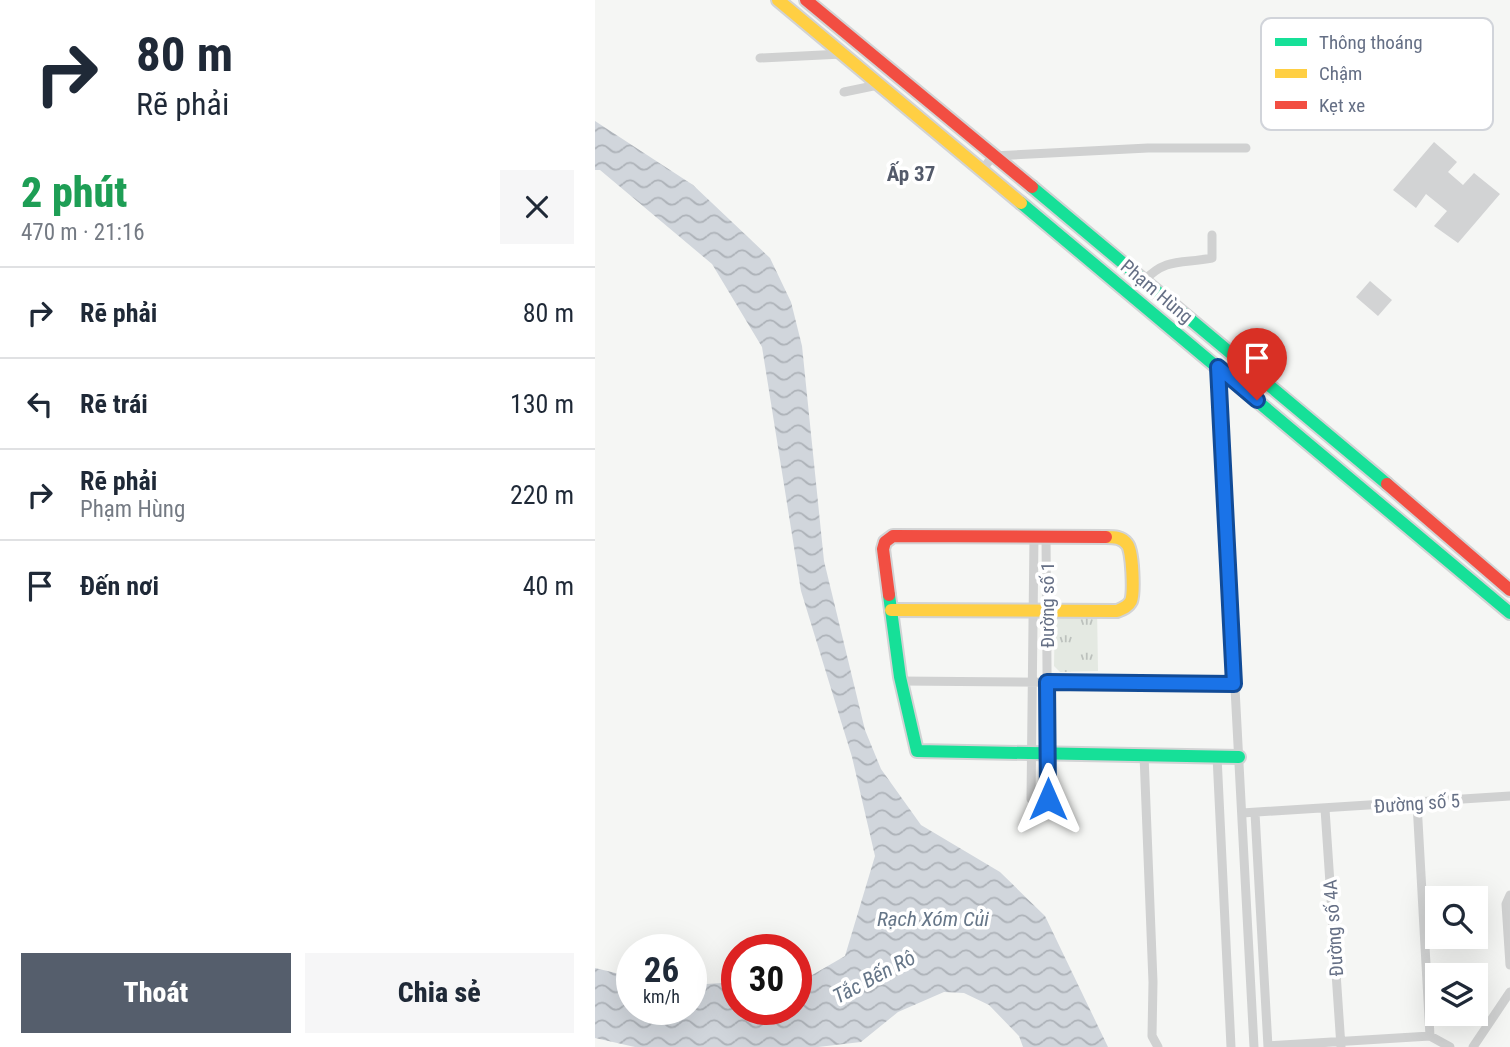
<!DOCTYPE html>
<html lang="vi">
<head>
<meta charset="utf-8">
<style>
	:root { --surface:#fff; --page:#f6f6f7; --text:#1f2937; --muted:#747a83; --line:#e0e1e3; --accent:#555e6c }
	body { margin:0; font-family:"Roboto Condensed",sans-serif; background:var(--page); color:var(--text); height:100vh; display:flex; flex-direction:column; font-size:26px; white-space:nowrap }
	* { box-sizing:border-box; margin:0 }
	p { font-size:23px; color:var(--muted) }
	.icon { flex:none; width:38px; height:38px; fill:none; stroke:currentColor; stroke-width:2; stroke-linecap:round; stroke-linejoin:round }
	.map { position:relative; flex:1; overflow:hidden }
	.sheet { display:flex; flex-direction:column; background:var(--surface); width:595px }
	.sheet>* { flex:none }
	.guide { background:#fff; color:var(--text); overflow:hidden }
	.controls { position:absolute; left:830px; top:886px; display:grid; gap:14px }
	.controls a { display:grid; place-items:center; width:63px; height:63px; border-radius:0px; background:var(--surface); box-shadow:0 7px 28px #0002; font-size:35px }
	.speed { position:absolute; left:21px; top:934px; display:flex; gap:14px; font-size:35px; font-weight:700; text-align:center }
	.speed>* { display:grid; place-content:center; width:91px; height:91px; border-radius:50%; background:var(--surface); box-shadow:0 7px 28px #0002; line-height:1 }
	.speed small { font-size:18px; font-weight:400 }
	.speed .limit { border:10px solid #d22; background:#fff; color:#111 }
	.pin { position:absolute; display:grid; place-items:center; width:60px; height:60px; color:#fff; margin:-72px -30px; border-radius:50% 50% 50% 0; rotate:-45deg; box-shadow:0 0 7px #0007 }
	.pin .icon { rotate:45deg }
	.me { position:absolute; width:77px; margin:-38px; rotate:0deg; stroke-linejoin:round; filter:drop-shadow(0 0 5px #0008) }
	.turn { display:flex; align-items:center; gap:24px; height:147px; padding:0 21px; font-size:32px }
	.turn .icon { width:91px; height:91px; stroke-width:2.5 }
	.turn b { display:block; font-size:49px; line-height:60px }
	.round { display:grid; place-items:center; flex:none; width:74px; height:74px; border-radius:0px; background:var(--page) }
	.summary { display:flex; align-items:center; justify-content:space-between; height:119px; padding:0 21px }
	h1 { font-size:42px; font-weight:800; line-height:52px; color:#1e9e55 }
	.action { display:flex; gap:14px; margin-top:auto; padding:14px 21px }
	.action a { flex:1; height:80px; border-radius:0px; background:var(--accent); color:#fff; font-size:28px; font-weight:800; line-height:80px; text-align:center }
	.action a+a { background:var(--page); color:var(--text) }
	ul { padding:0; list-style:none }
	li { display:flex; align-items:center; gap:21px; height:91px; padding:0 21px; border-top:2px solid var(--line) }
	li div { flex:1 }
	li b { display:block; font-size:26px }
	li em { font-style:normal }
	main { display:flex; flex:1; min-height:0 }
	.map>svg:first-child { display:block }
	.park { fill:url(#park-tufts) }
	.water { fill:url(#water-waves) }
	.building { fill:#d2d3d4 }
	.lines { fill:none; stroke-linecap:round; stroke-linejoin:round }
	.fast-casing { stroke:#d2d3d4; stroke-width:16 }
	.slow-casing { stroke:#d2d3d4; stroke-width:16 }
	.jam-casing { stroke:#d2d3d4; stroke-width:16 }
	.street { stroke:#d0d1d1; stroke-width:9 }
	.fast { stroke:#16e098; stroke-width:12 }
	.slow { stroke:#ffcf43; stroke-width:12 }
	.jam { stroke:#f24e42; stroke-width:12 }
	.route-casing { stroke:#114b97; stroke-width:18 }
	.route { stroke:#1a73e8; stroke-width:12 }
	.labels { text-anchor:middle; stroke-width:7; stroke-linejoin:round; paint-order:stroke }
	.street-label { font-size:19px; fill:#656f85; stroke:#fff }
	.neighbourhood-label { font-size:21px; font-weight:bold; fill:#535a6a; stroke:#fff }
	.water-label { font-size:21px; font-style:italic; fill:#667688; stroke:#fff }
	.key { fill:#fff; stroke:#d1d4da; stroke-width:2 }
	.key-label { font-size:19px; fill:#656f85 }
</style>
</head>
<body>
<main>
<section class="sheet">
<div class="guide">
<div class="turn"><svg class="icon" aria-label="right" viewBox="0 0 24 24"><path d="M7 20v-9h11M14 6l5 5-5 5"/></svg><div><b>80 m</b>Rẽ phải</div></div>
</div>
<div class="summary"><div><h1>2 phút</h1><p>470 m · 21:16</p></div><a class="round"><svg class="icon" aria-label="close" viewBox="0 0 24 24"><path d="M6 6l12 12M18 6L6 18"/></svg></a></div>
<ul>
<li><svg class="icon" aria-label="right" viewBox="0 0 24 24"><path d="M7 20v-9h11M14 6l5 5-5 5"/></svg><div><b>Rẽ phải</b></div><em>80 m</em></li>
<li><svg class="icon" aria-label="left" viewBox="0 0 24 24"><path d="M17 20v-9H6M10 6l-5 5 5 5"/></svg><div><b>Rẽ trái</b></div><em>130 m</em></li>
<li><svg class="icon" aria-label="right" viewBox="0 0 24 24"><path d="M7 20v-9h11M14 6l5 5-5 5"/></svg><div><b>Rẽ phải</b><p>Phạm Hùng</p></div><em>220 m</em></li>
<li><svg class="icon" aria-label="arrive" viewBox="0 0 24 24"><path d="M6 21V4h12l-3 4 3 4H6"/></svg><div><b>Đến nơi</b></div><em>40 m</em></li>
</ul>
<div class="action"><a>Thoát</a><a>Chia sẻ</a></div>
</section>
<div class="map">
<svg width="915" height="1047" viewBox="0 0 915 1047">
	<defs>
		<pattern id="park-tufts" width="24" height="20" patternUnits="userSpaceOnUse" patternTransform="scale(1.75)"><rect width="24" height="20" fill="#e4e9e2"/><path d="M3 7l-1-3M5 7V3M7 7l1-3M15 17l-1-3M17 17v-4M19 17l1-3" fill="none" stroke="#bcc1bd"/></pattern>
		<pattern id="water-waves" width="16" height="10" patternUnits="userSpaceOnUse" patternTransform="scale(1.75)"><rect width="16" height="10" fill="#d1d6dc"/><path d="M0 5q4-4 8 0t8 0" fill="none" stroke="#adb2b8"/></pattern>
	</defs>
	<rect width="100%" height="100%" fill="#f5f6f4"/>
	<path class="park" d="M 502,607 L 503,671 L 465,672 L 459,666 L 460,615 Z"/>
	<path class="water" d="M 0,121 L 98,185 L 175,258 L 196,302 L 207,346 L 229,561 L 270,730 L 286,769 L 326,825 L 405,872 L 450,916 L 513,1047 L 428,1047 L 424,1036 L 394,1005 L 369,993 L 349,992 L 303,1012 L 266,1042 L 223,1047 L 40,1047 L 0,1038 L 0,968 L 37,977 L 37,1010 L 96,1010 L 96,985 L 142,982 L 142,1010 L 201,1010 L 201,979 L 212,978 L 250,956 L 280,856 L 257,757 L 206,591 L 167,347 L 117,264 L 5,170 L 0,170 Z"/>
	<path class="building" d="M 839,142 L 862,162 L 853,172 L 868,185 L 879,173 L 905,194 L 863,243 L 839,226 L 852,211 L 831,194 L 821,208 L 798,190 Z
		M 775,281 L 797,300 L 783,316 L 761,297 Z"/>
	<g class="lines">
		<defs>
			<path id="fast" d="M 437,187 L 792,484
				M 426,203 L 915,613
				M 294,595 L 305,677 L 322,751 L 644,757"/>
			<path id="slow" d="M 183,0 L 426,203
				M 296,610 L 522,611 C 527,609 533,607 536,601 C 539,594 538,550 532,544 C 527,537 519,537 511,537"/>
			<path id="jam" d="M 211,0 L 437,187
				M 792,484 L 915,590
				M 294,595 L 288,549 L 290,542 L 298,536 L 511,537"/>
		</defs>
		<use href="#fast" class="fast-casing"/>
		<use href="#slow" class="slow-casing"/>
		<use href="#jam" class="jam-casing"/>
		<path class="street" d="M 165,58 L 247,54
			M 249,92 L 283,85
			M 387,170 L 398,156 L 553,148 L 651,148
			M 549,281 C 571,257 588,264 617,258 L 617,235
			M 623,367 L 659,1047
			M 451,536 L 453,799
			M 306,681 L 639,684
			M 549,755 L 558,982 L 557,1036 L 563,1047
			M 622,756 L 636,1047
			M 436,799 L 439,536
			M 822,803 L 835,1036
			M 730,809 L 746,1047
			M 647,813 L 915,796
			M 660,813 L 673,1047
			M 915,895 L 911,904 L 915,965
			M 673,1046 L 835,1036 L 855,1047
			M 878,1047 L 915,992"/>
		<use href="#fast" class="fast"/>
		<use href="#slow" class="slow"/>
		<use href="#jam" class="jam"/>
	</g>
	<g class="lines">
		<defs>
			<path id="route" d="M 453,799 L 452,682 L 639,684 L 623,367 L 662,400"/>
		</defs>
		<use href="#route" class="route-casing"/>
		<use href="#route" class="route"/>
	</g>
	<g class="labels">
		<g class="street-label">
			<text transform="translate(562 291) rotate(40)" y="7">Phạm Hùng</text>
			<text transform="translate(452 605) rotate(-90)" y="7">Đường số 1</text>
			<text transform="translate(822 803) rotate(-4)" y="7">Đường số 5</text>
			<text transform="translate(738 928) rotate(-94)" y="7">Đường số 4A</text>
		</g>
		<g class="neighbourhood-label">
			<text x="316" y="181">Ấp 37</text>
		</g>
		<g class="water-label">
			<text x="338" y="926">Rạch Xóm Củi</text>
			<text transform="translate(279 977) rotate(-28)" y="7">Tắc Bến Rô</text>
		</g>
	</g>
	<rect x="666" y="18" width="232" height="112" rx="10" class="key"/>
	<rect x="680" y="38" width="32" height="8" fill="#16e098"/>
	<rect x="680" y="69" width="32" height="9" fill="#ffcf43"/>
	<rect x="680" y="101" width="32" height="8" fill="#f24e42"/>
	<g class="key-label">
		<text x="724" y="49">Thông thoáng</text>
		<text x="724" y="80">Chậm</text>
		<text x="724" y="112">Kẹt xe</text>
	</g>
</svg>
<div class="controls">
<a><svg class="icon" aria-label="search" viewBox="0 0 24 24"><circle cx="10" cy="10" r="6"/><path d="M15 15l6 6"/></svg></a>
<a><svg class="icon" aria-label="layers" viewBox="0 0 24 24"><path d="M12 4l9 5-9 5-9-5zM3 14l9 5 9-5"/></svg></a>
</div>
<div class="speed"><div>26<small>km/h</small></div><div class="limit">30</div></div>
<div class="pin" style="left:662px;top:400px;background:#d93025"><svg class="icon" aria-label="arrive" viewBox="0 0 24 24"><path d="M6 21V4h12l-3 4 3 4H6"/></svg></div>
<svg class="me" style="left:453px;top:799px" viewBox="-20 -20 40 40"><path d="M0-17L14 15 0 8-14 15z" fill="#1a73e8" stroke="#fff" stroke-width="4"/></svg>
</div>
</main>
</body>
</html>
